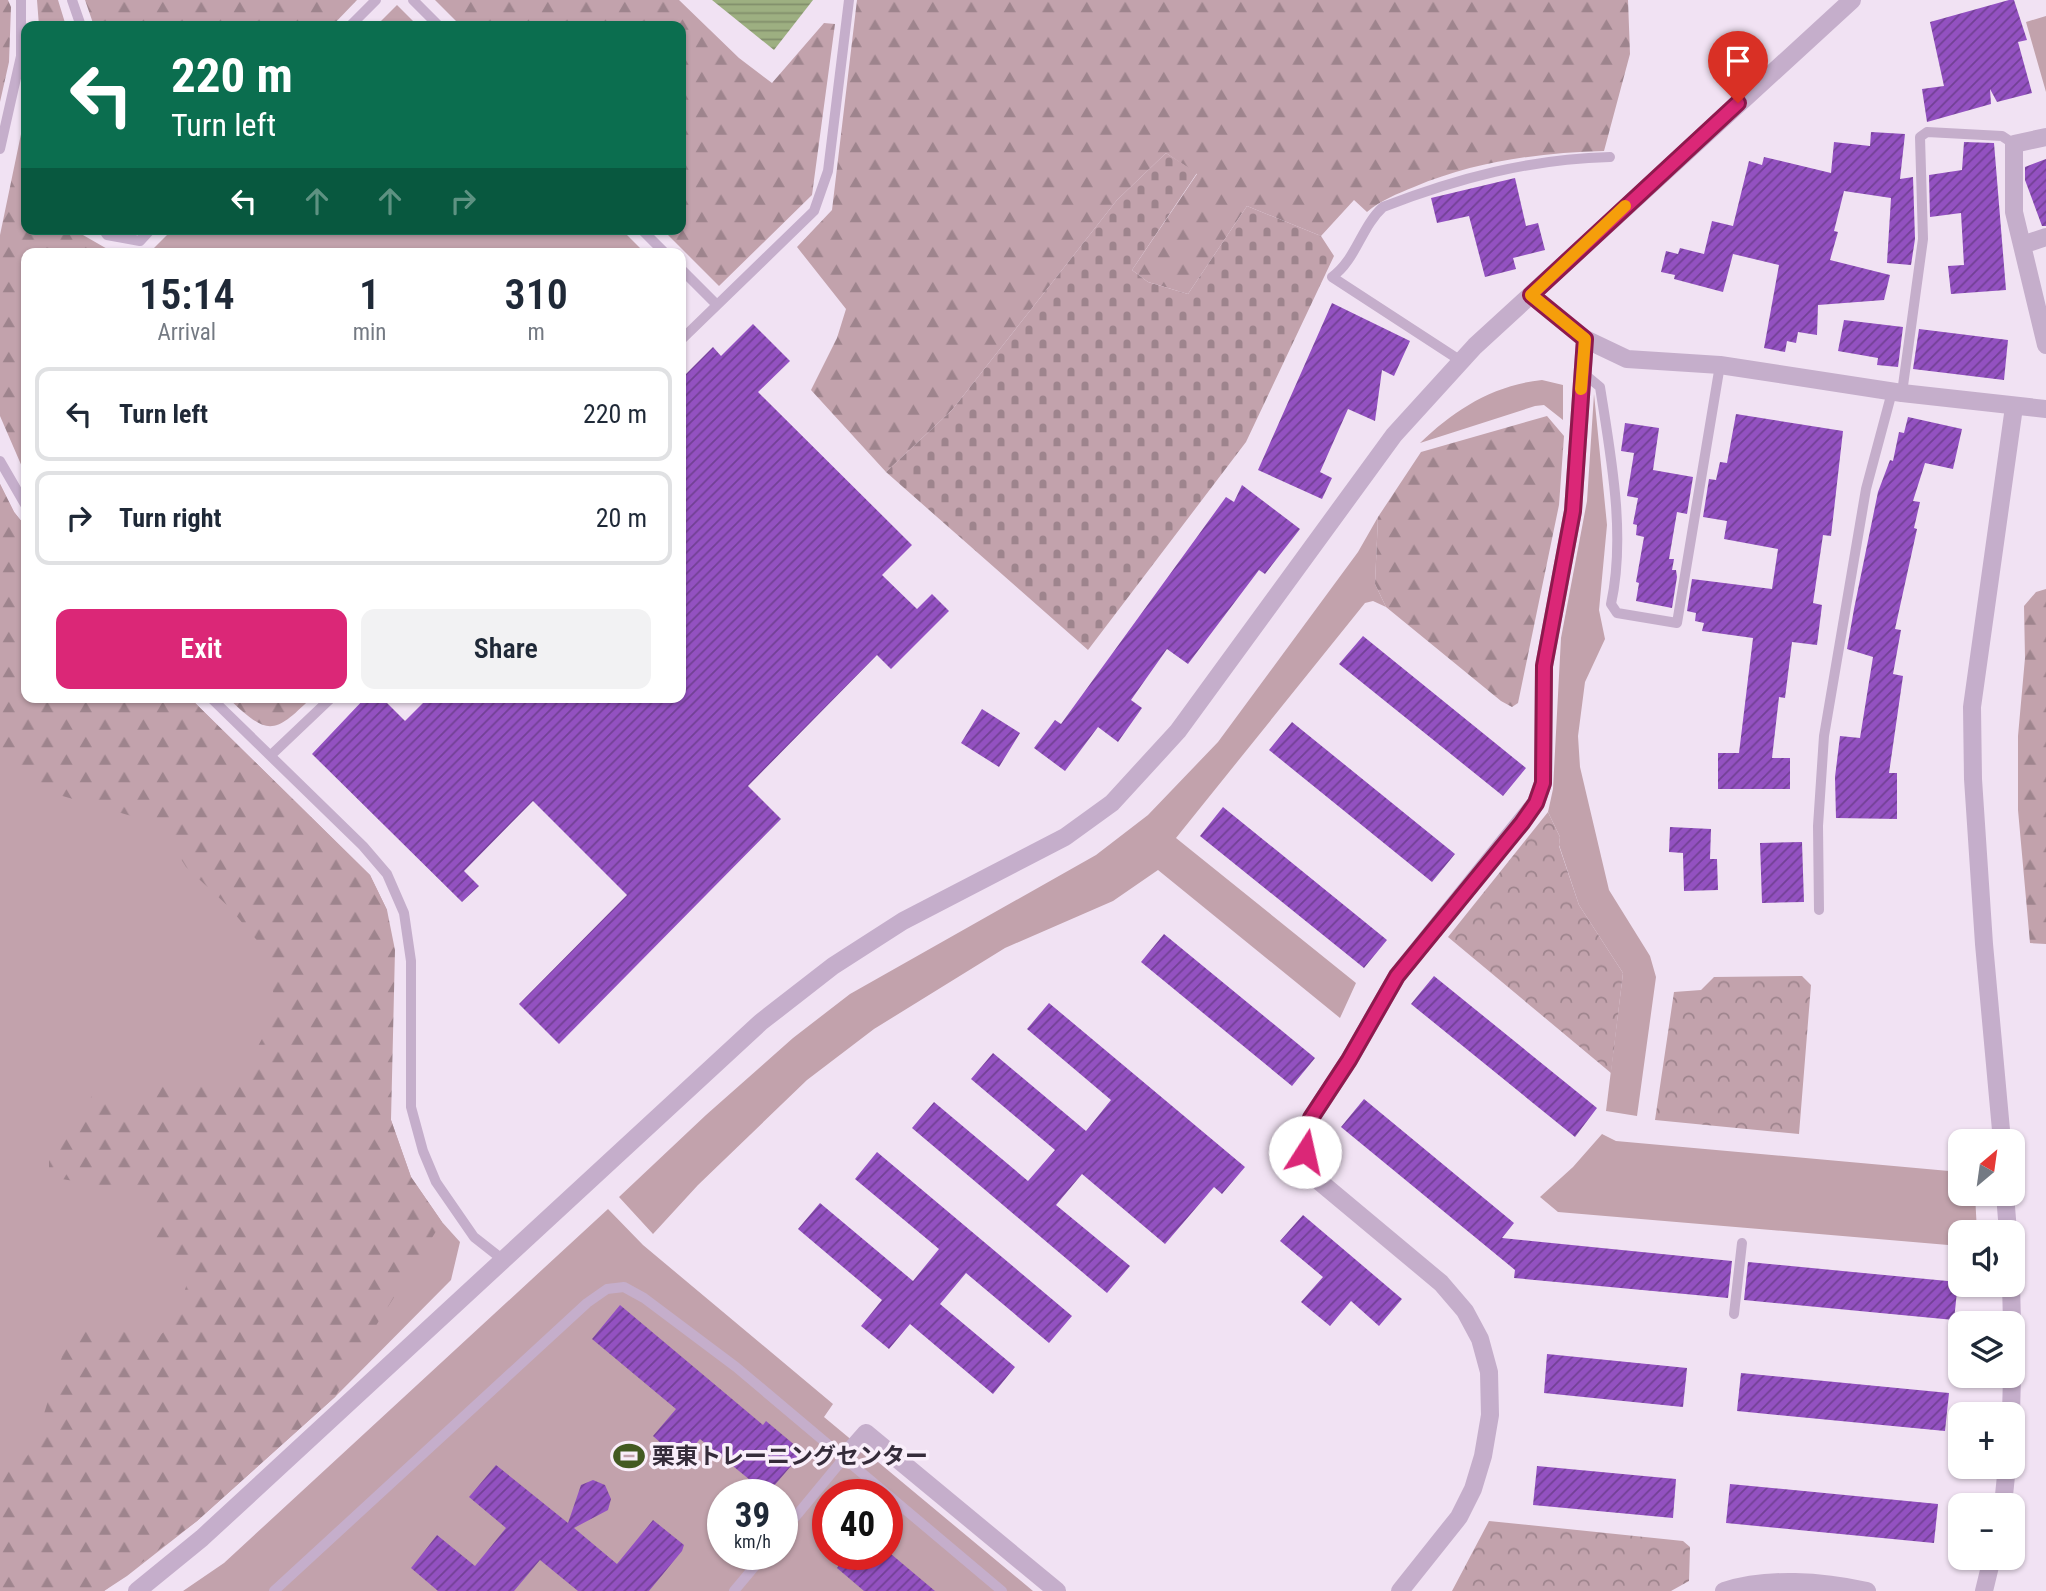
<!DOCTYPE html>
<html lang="en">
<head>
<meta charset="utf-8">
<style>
	:root { --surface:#fff; --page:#f2f2f3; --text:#1f2937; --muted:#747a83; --line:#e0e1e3; --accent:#db2777 }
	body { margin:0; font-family:"Roboto Condensed","Noto Sans JP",sans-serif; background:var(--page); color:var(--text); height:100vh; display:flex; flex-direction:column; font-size:26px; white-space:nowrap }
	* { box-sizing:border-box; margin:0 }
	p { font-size:23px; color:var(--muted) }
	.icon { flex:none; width:38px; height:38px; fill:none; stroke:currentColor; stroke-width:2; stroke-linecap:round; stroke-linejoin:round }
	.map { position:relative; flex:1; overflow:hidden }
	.details { position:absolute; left:21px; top:248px; width:665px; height:455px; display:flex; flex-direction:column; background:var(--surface); border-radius:14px; box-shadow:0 2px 5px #0004 }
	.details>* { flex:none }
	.guide { position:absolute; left:21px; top:21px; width:665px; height:214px; border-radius:14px; box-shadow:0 2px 5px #0004; background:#0b6e4f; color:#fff; overflow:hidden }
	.needle { width:46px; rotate:29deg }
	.controls { position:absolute; left:1948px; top:1129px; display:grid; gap:14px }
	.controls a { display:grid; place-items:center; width:77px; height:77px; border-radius:14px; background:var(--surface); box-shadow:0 2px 5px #0004; font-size:35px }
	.speed { position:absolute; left:707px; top:1479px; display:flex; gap:14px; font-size:35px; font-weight:700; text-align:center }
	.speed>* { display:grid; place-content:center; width:91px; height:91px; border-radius:50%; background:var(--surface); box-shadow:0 2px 5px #0004; line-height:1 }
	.speed small { font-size:18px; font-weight:400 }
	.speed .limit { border:10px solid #d22; background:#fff; color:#111 }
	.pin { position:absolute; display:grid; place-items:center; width:60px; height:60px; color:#fff; margin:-72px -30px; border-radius:50% 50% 50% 0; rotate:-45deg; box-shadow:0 0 7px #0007 }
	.pin .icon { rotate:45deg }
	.me { position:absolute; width:77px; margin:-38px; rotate:10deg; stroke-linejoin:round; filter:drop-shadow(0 0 5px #0008) }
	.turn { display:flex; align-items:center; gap:24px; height:147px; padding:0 35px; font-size:32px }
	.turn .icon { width:91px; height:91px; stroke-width:2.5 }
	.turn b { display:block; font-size:49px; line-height:60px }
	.lanes { display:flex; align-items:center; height:66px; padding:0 35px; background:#0003; justify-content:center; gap:35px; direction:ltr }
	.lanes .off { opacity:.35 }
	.eta { display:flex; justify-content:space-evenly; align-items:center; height:119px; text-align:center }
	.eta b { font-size:42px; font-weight:600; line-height:49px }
	.primary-button { display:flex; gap:14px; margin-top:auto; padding:14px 35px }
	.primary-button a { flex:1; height:80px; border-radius:14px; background:var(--accent); color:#fff; font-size:28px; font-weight:600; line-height:80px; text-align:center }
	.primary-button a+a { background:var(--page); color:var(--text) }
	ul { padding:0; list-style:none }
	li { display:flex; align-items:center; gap:21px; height:94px; margin:0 14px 10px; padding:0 21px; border:4px solid var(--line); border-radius:14px }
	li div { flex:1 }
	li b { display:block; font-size:26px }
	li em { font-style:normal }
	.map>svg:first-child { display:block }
	.grass { fill:#c2a2ac; fill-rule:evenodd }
	.forest { fill:url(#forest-firs) }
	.cemetery { fill:url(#cemetery-stones) }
	.park { fill:url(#park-crowns) }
	.water { fill:url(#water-rules) }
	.building { fill:url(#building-hatch) }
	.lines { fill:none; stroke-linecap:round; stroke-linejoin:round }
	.service { stroke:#c5aecb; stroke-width:10 }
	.minor { stroke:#c5aecb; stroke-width:18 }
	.tertiary { stroke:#c5aecb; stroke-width:18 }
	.route-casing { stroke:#8e194d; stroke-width:18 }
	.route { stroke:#db2777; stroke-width:12 }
	.slow { stroke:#f59e0b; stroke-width:12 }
	.labels { text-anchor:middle; stroke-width:7; stroke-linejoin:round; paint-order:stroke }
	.poi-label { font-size:23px; font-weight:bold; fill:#352c3a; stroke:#f9eefa; text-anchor:start }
</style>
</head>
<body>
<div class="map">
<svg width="2046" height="1591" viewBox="0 0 2046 1591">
	<defs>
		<pattern id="forest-firs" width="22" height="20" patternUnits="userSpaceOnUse" patternTransform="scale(1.75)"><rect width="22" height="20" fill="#c2a2ac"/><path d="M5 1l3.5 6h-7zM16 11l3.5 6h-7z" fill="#9e848d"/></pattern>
		<pattern id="cemetery-stones" width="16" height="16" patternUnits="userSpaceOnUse" patternTransform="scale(1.75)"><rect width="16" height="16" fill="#c2a2ac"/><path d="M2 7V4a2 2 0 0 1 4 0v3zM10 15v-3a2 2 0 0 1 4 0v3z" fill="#9e848d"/></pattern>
		<pattern id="park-crowns" width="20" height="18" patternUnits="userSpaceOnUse" patternTransform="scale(1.75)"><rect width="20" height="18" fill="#c2a2ac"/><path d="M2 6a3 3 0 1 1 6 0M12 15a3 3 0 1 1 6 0" fill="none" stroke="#9e848d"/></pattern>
		<pattern id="water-rules" width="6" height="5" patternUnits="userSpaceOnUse" patternTransform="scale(1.75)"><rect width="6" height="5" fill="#9daf81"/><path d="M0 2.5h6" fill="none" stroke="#818f6b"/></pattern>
		<pattern id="building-hatch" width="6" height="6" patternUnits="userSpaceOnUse" patternTransform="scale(1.75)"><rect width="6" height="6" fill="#9351c1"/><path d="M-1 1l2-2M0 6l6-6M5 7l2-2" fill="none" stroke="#724095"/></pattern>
	</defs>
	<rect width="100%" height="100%" fill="#f1e2f3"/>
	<path class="grass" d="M 397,5 L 418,26 L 376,26 Z
		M 2046,16 L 2046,92 L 2026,22 Z
		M 173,229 L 621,229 L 646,254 L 148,254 Z
		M 1542,380 L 1563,385 L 1563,420 L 1544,405 L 1535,406 L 1420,443 C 1454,410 1493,385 1542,380 Z
		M 1594,394 L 1607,525 L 1599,610 L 1605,639 L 1585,682 L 1578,736 L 1580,767 L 1609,890 L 1650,956 L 1656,977 L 1637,1116 L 1606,1111 L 1623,973 L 1579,905 L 1559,845 L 1560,837 L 1548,812 L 1553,789 L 1561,638 L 1587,501 Z
		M 0,484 L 14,512 L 26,527 L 26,698 L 190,698 L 370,875 L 387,910 L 391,1120 L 411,1177 L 442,1222 L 460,1242 L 451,1280 L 335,1397 L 197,1521 L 127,1576 L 104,1591 L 0,1591 Z
		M 1378,517 L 1375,584 L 1386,607 L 1373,601 L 1365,603 L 1176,838 L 1356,983 L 1340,1018 L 1158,870 L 1113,901 L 1005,948 L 874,1029 L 807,1080 L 698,1185 L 653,1234 L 619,1197 L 706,1115 L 793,1038 L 850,994 L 1096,855 L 1148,815 L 1218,742 L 1358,552 Z
		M 1602,1134 L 1616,1141 L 1960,1172 L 1960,1194 L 1975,1194 L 1977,1232 L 1960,1232 L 1960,1246 L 1558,1212 L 1540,1197 L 1573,1167 Z
		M 608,1209 L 643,1245 L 833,1404 L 824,1417 L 1033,1591 L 183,1591 L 224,1563 ZM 723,1494 L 782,1494 L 782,1554 L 723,1554 ZM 828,1494 L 887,1494 L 887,1554 L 828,1554 Z"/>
	<path class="forest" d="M 0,0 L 8,0 L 11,7 L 9,62 L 0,102 Z
		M 37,0 L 58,0 L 66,26 L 39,26 Z
		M 85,0 L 357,0 L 332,26 L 94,26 Z
		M 435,0 L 679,0 L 739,58 L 772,83 L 824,23 L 835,24 L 812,195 L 719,286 L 662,229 L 681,229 L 681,26 L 461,26 Z
		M 857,0 L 1628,0 L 1630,54 L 1604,151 C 1538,153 1476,161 1414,187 C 1397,194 1381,200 1367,212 L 1354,200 L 1321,236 L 1247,206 L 1188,294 L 1148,282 L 1132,270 L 1197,174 L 1166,153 L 1117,200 L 952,410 L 886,472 L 811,390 L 837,338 L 846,309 L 797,247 L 832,210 Z
		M 26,110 L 26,229 L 80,229 L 83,235 L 116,254 L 26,254 L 26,476 L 0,416 L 0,235 Z
		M 1547,416 L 1564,436 L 1559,505 L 1518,703 L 1512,707 L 1501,701 L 1386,607 L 1375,584 L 1378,517 L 1421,452 Z
		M 0,484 L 14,512 L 26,527 L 26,698 L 190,698 L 370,875 L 387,910 L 395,950 L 391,1120 L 411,1177 L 442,1222 L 370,1335 L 335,1397 L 197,1521 L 104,1591 L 0,1591 L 0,1469 L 20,1464 L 33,1449 L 68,1337 C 83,1331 101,1321 117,1328 C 132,1334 136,1345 153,1343 L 174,1321 L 187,1284 L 150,1236 L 153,1204 L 131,1190 L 49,1177 L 49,1161 L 92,1096 L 121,1112 L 159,1083 L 237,1084 L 278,1010 L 260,944 L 229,907 L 186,867 L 159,824 L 35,788 L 0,746 Z
		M 2046,589 L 2046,944 L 2030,943 L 2018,810 L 2018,736 L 2025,658 L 2024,606 L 2036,592 Z
		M 228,698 L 311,698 C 273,736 267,735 228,698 Z"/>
	<path class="cemetery" d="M 1166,153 L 1197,173 L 1132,270 L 1148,282 L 1188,294 L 1247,206 L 1321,236 L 1334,256 L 1246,442 L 1088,650 L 886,472 L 952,410 L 1117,200 Z"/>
	<path class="park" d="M 1548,812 L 1560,837 L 1559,846 L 1579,905 L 1623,973 L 1611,1073 L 1448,937 Z
		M 1802,976 L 1811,985 L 1799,1134 L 1655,1120 L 1674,992 L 1701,990 L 1714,977 Z
		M 1489,1521 L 1683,1541 L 1690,1547 L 1689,1581 L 1671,1591 L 1452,1591 Z"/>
	<path class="water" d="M 712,0 L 813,0 L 774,50 Z"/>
	<path class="building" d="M 2009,0 L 2014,0 L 2027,40 L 2018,42 L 2032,93 L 1997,102 L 1990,89 L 1991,104 L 1927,122 L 1922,89 L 1944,86 L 1930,22 Z
		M 1871,132 L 1905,134 L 1900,179 L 1913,177 L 1915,239 L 1911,265 L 1887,263 L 1891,198 L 1844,191 L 1834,231 L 1838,232 L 1830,260 L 1890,275 L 1884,300 L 1818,305 L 1817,335 L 1798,332 L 1796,343 L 1787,341 L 1785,352 L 1764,348 L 1779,265 L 1733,254 L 1723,292 L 1674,279 L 1675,275 L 1661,272 L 1666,251 L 1678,254 L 1680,248 L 1704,254 L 1712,221 L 1733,226 L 1749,161 L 1762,165 L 1764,157 L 1831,173 L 1834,142 L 1870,146 Z
		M 1964,142 L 1994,143 L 2006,290 L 1951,294 L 1948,266 L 1964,265 L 1961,213 L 1930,217 L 1929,175 L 1962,170 Z
		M 2046,159 L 2046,226 L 2042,226 L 2025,180 L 2025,167 Z
		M 1515,178 L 1526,226 L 1538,223 L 1545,250 L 1513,258 L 1516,269 L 1485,277 L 1469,216 L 1437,223 L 1431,198 Z
		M 1332,303 L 1410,341 L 1394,376 L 1382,370 L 1375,421 L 1348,409 L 1320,472 L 1332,478 L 1322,499 L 1258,470 Z
		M 1844,320 L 1903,327 L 1898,367 L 1877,365 L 1878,358 L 1838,351 Z
		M 753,324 L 790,361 L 758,392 L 912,545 L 882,575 L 917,609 L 932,594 L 949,611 L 891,669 L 877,655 L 748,786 L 781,819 L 559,1044 L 519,1004 L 627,895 L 533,801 L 464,871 L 479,886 L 462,902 L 312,754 L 365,698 L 382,698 L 405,721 L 428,698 L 681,698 L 681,379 L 713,347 L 721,356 Z
		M 1919,329 L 2008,340 L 2004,380 L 1913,369 Z
		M 1736,414 L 1843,431 L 1831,536 L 1823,535 L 1813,603 L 1822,605 L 1817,645 L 1792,642 L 1785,698 L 1779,697 L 1772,758 L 1790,758 L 1790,789 L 1718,789 L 1718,753 L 1739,753 L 1753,638 L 1702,631 L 1704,623 L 1695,621 L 1696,613 L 1687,611 L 1692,579 L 1772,589 L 1778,549 L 1724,539 L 1727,521 L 1703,517 L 1709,479 L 1716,480 L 1720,462 L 1727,463 Z
		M 1908,417 L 1962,429 L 1953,469 L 1925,463 L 1913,501 L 1920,502 L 1914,528 L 1917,529 L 1895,629 L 1901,630 L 1893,674 L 1903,676 L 1889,773 L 1897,773 L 1897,819 L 1836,818 L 1835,777 L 1840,736 L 1860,738 L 1873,657 L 1847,649 L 1854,609 L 1878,492 L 1890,460 L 1893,461 L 1899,432 L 1904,433 Z
		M 1625,423 L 1659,428 L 1653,470 L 1693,477 L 1687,514 L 1677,512 L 1669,559 L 1674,559 L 1672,570 L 1676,570 L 1677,577 L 1672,608 L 1636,601 L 1639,583 L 1636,582 L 1644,537 L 1636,535 L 1637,525 L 1633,524 L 1638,498 L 1627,496 L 1634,453 L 1621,451 Z
		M 1242,485 L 1300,529 L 1265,574 L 1259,570 L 1188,664 L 1167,649 L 1131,700 L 1142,708 L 1118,742 L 1098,727 L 1065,771 L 1034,748 L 1055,720 L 1061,724 L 1226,497 L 1234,502 Z
		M 1363,636 L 1526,768 L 1503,796 L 1339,664 Z
		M 982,709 L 1020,733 L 999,767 L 961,743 Z
		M 1292,722 L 1455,854 L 1432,882 L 1269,750 Z
		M 1223,807 L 1387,940 L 1364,968 L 1200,836 Z
		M 1670,827 L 1711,829 L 1710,859 L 1717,859 L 1718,890 L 1684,891 L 1683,853 L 1669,852 Z
		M 1802,842 L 1804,902 L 1762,903 L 1760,843 Z
		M 1164,934 L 1315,1058 L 1292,1086 L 1141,962 Z
		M 1434,976 L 1597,1108 L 1575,1137 L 1411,1004 Z
		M 1049,1003 L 1245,1167 L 1222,1194 L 1214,1187 L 1165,1244 L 1082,1174 L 1056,1205 L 1130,1266 L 1107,1293 L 912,1128 L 934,1102 L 1028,1181 L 1055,1150 L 971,1079 L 993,1053 L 1086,1131 L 1111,1100 L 1027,1029 Z
		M 1364,1099 L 1514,1223 L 1502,1238 L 1732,1261 L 1728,1298 L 1514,1278 L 1515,1270 L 1341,1127 Z
		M 877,1152 L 1072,1316 L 1049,1343 L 966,1273 L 940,1304 L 1015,1367 L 993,1394 L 910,1324 L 889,1349 L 861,1326 L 882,1300 L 798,1229 L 820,1203 L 913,1281 L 939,1249 L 855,1179 Z
		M 1303,1215 L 1402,1299 L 1379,1326 L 1351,1301 L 1330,1326 L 1301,1302 L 1323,1277 L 1280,1241 Z
		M 1748,1262 L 1958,1282 L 1954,1320 L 1744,1300 Z
		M 620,1305 L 763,1425 L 766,1421 L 803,1452 L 767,1494 L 700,1439 L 681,1461 L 653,1436 L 676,1409 L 592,1339 Z
		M 1547,1354 L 1687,1368 L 1683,1407 L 1544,1393 Z
		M 1741,1373 L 1949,1393 L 1945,1431 L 1737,1411 Z
		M 496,1465 L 568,1523 L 581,1485 L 593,1480 L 605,1485 L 611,1499 L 608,1510 L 574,1528 L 617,1564 L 653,1520 L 684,1545 L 682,1551 L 649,1591 L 578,1591 L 540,1560 L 514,1591 L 438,1591 L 411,1568 L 437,1535 L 475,1566 L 506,1528 L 469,1497 Z
		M 1537,1466 L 1676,1479 L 1673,1518 L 1533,1505 Z
		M 1730,1484 L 1938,1504 L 1934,1543 L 1726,1523 Z
		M 848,1554 L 891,1554 L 935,1591 L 864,1591 L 837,1568 Z"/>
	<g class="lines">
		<path class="service" d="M 72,0 L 81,26
			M 413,0 L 439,26
			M 350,26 L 376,0
			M 0,149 L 21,56 L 21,0
			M 103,229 L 107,235 L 140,241 L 151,229
			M 641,229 L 666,254
			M 681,269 L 716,304
			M 681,340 L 814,211 L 828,171 L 849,0
			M 1461,361 L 1332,277 C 1356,260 1361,227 1383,207 C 1458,178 1530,159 1610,157
			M 1582,372 L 1600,387 C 1611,457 1626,535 1611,604 L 1617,613 L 1677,623 L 1720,365
			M 1902,393 L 1923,239 L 1920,137 L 1927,132 L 2002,136 L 2014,144
			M 0,461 L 26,506
			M 211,698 L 363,846 L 387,874 L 404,913 L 411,961 L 411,1107 L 423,1151 L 436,1182 L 474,1237 L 502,1259
			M 271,755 L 331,698
			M 1819,910 L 1818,826 L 1824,736 L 1866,489 L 1892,392
			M 1734,1314 L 1742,1243
			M 782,1533 L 844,1458
			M 274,1591 L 587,1303 L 607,1289 L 624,1287 L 644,1298 L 736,1367 L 1002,1591
			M 734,1591 L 765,1554"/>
		<path class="minor" d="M 2046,137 L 2014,144 L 2014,212 L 2046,345
			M 2022,245 L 2046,237"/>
		<path class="tertiary" d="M 1531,295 L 1585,339 L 1627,359 L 1720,365 L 1902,393 L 2046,409
			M 2002,1141 L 1984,944 L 1973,779 L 1972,707 L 2014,407
			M 2005,1194 L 2008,1232
			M 2011,1284 L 2012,1323
			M 2011,1414 L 2012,1376
			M 844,1458 L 866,1433 L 1057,1591
			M 2003,1505 L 2007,1466
			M 137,1591 L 202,1538 L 761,1022 L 833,966 L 903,921 L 1065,837 L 1112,803 L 1178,731 L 1394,435 L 1475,346 L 1852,0
			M 1400,1591 L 1459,1517 L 1473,1489 L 1483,1456 L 1490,1415 L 1489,1372 L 1480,1339 L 1465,1311 L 1441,1283 L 1320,1182 L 1305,1152 L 1305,1136 L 1311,1118 L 1349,1060 L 1397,976 L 1536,803 L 1543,783 L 1544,666 L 1573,511 L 1585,339
			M 1724,1591 C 1768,1577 1822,1581 1867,1591
			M 1984,1591 L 1992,1558"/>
	</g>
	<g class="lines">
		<defs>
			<path id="route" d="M 1305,1152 L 1305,1136 L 1311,1118 L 1349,1060 L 1397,976 L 1522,823 L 1536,803 L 1543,783 L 1544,666 L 1573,511 L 1585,339 L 1531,295 L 1738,103"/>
		</defs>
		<use href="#route" class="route-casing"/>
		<use href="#route" class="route"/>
		<path class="slow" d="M 1581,389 L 1585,339 L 1531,295 L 1625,206"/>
	</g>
	<defs>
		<symbol id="stadium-bare" viewBox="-9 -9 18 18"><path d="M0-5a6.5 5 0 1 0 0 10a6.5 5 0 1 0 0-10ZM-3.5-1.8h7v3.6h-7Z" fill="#435a22" stroke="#f9eefa" stroke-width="2.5" paint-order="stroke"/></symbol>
	</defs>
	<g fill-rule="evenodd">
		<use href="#stadium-bare" x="607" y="1434" width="44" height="44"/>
	</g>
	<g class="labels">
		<g class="poi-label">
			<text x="652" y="1464">栗東トレーニングセンター</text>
		</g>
	</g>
</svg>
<div class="controls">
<a><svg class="needle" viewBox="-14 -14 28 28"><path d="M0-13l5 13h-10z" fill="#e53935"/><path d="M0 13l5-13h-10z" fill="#747a83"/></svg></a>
<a><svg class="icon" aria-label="sound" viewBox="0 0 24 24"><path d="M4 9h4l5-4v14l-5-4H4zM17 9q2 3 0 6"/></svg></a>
<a><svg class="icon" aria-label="layers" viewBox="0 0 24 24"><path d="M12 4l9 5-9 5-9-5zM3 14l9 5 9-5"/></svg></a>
<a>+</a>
<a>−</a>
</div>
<div class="speed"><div>39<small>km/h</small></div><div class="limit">40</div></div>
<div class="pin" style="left:1738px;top:103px;background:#d93025"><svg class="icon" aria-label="arrive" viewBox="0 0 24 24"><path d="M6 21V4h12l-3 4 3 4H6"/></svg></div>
<svg class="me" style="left:1305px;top:1152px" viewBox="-20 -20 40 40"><circle r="19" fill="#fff"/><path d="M0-13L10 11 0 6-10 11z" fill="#db2777"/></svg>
<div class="guide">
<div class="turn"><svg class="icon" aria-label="left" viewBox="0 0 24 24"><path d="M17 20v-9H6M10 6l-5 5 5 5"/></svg><div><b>220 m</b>Turn left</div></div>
<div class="lanes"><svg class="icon" aria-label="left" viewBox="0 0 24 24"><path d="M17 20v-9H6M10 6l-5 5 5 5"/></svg><svg class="icon off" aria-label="ahead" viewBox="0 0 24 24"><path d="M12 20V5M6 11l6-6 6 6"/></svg><svg class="icon off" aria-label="ahead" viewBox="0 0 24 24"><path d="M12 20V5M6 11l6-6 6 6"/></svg><svg class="icon off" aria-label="right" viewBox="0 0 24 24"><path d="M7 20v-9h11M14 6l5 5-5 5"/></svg></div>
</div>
<section class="details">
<div class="eta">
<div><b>15:14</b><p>Arrival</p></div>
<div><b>1</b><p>min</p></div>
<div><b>310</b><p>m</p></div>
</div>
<ul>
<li><svg class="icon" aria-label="left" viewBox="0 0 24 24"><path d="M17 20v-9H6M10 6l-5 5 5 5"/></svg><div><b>Turn left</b></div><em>220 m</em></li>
<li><svg class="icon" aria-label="right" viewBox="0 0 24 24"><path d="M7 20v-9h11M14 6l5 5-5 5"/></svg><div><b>Turn right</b></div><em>20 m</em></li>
</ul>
<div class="primary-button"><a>Exit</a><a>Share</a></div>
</section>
</div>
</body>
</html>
